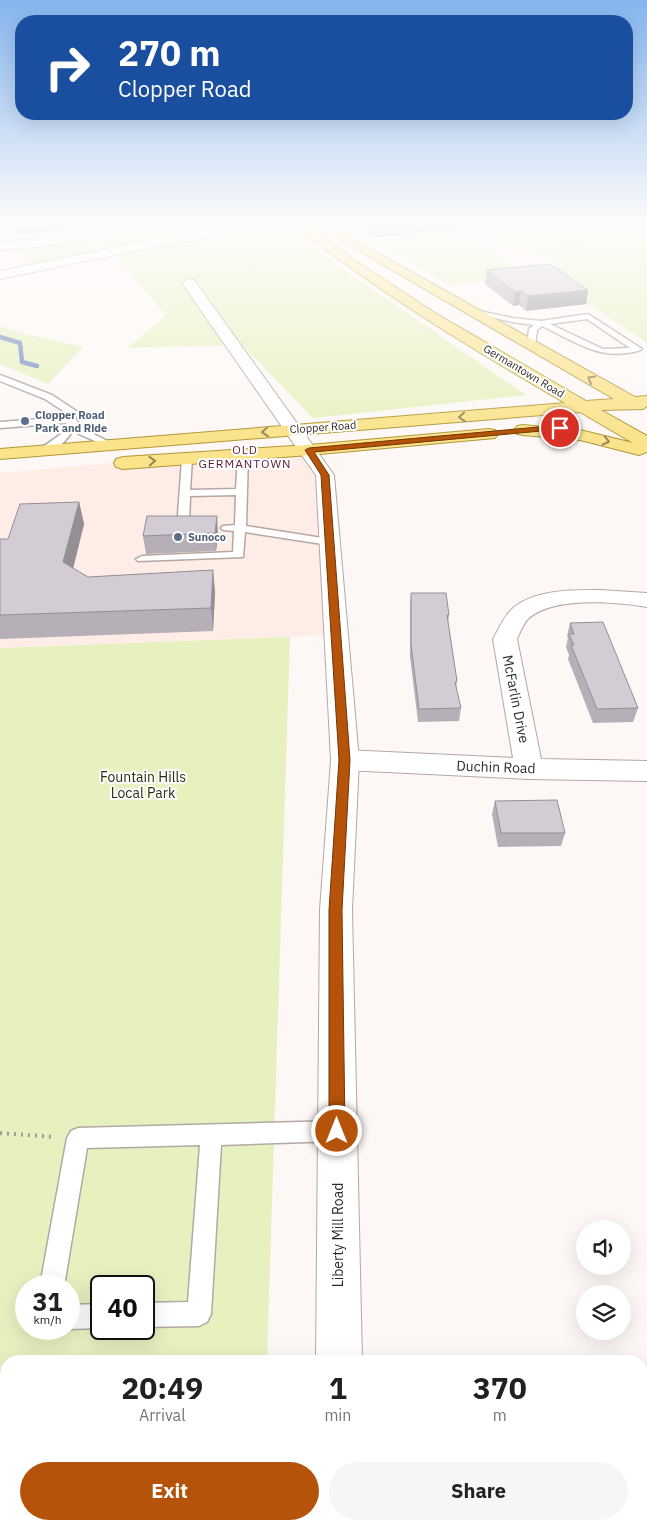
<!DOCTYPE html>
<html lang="en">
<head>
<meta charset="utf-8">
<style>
	:root { --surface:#fff; --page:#f6f6f6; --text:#202124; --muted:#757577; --accent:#b45309 }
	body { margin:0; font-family:"IBM Plex Sans",sans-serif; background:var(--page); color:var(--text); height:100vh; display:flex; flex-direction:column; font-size:19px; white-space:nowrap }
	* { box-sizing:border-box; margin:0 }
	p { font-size:16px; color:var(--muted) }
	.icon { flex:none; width:28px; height:28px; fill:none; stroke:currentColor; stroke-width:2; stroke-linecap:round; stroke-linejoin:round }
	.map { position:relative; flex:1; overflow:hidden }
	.panel { position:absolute; left:0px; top:1355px; width:648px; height:175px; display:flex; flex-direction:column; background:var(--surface); border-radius:20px 20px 0 0; box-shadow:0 5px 20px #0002 }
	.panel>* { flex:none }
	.top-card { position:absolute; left:15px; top:15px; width:618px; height:105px; border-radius:20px; box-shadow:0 5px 20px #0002; background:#1a4fa0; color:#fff; overflow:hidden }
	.tools { position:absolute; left:576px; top:1220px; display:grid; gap:10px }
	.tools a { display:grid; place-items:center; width:55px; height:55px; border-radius:50%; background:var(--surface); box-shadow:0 5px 20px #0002; font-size:25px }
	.speed { position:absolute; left:15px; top:1275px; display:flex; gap:10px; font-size:25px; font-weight:700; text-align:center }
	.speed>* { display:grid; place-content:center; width:65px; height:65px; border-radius:50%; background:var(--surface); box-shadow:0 5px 20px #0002; line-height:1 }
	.speed small { font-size:12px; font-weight:400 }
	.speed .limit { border:2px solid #111; border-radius:8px; background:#fff; color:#111 }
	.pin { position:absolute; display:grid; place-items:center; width:42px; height:42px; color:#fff; margin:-21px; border:2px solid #fff; border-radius:50%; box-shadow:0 1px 5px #0007 }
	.me { position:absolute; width:55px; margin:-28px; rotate:0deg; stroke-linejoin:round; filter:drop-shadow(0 0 4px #0008) }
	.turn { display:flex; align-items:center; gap:18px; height:105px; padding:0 20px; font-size:22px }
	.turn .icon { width:65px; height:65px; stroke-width:2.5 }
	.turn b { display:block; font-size:35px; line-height:42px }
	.eta { display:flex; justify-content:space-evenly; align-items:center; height:85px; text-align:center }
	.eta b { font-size:30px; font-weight:700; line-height:35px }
	.primary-button { display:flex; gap:10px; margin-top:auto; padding:10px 20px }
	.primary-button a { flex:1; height:58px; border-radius:30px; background:var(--accent); color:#fff; font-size:20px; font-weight:700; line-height:58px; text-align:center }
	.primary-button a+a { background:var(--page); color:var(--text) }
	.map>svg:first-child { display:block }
	.built { fill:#fdede6 }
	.green { fill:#e7f1c0; fill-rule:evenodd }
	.water { fill:#91b7fa; stroke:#748dbb }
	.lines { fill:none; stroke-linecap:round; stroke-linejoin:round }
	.stream { stroke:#748dbb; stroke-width:4.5 }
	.service-casing { stroke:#b3a8a3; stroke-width:3 }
	.minor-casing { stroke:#b3a8a3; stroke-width:2 }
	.tertiary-casing { stroke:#b3a8a3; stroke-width:2 }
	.primary-casing { stroke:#b19736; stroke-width:2 }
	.path-far1 { stroke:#9f9a98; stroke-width:1; stroke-dasharray:0.5 2; stroke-linecap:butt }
	.path { stroke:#9f9a98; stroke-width:4; stroke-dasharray:2 5; stroke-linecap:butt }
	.service { fill:#fff; fill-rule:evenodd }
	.minor { fill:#fff; fill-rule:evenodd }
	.tertiary { fill:#fff; fill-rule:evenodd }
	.primary { fill:#fae38b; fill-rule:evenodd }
	.wall { fill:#b6afb7 }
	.shaded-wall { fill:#948f95 }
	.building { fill:#d4ccd5; stroke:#948f95 }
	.oneway { stroke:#94865a }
	.route { fill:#b45309; stroke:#753606 }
	.service-dot { fill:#5c6f8a; stroke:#fff; stroke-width:2 }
	.labels { text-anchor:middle; stroke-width:4; stroke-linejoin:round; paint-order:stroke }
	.far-street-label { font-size:11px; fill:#2f2a28; stroke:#fff }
	.far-service-label { font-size:11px; font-weight:bold; fill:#4e5e75; stroke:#fff; text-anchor:start }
	.far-neighbourhood-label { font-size:12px; letter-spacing:1px; fill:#5d1b37; stroke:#fff }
	.street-label { font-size:14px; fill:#2f2a28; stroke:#fff }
	.park-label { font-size:14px; fill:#2a2f0d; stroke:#fff }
</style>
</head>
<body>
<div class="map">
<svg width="647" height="1530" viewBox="0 0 647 1530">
	<rect width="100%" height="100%" fill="#fdf8f6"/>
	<path class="built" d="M 309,450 L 325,475 L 335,634 L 290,637 L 0,648 L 0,473 L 124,462 Z"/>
	<path class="green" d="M 171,225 L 242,225 L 133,244 L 34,264 L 16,248 L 94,240 Z
		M 474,225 L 647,225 L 647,343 L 548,277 L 558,263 L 519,239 L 532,248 L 520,251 Z
		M 284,228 L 526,395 L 313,418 L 242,345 L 128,348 L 166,315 L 115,255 L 192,241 Z
		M 416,236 C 461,236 480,241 515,268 L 513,277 L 448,285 L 376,241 Z
		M 0,326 L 17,332 L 83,347 L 48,384 L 0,364 Z
		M 290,637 L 267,1361 L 6,1361 L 6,1408 L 0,1408 L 0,648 ZM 26,1286 L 69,1286 L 69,1329 L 26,1329 ZM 101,1286 L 144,1286 L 144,1329 L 101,1329 Z"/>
	<path class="water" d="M 375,225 L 456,225 L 460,231 L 426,231 L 378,237 L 358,228 Z"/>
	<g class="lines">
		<path class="stream" d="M 0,337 L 20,343 L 22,362 L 37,366"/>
		<defs>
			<path id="service" d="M 94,225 L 102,225 L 99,227 L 108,233 L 103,234 L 94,229 Z
				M 470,309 L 512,318 L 541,321 L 588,314 L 642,349 C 638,352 633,352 627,353 C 596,358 570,339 542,326 L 537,330 L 535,345 L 531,347 L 527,345 L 529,329 L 534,325 L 512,322 L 473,313 L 470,313 ZM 587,319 L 630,348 L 603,349 L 550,324 Z
				M 0,375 L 52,395 L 76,411 L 76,420 L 85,430 L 116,445 L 111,448 L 108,447 L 79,434 L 74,428 C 68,440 53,455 40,453 L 40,449 L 61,434 L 66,423 L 0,428 L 0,422 L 67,417 L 68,414 L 45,399 L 0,381 Z
				M 243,452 L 248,455 L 246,526 L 329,539 L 333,540 L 335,542 L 333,544 L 329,545 L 245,532 L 243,557 L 138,561 L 136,559 L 142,556 L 233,552 L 234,531 L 223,530 L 221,528 L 223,526 L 235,525 L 236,495 L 190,496 L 189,525 L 196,526 L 198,528 C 193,533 182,533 177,528 L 182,459 L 187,456 L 192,459 L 190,490 L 236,489 L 238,455 Z
				M 337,1121 L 344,1124 L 347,1131 L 344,1138 L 337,1141 L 221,1145 L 211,1314 L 207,1322 L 199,1326 L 144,1327 L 144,1303 L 188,1302 L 200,1145 L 87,1148 L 64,1286 L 40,1286 L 67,1138 L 71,1131 L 78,1128 Z
				M 101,1304 L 101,1328 L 69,1329 L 68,1329 L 69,1305 Z"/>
			<path id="minor" d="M 125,225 L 150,225 L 144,228 L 55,245 L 0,250 L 0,242 L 55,237 Z
				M 189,279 L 194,280 L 299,426 L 302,430 L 299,434 L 293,435 L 287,434 L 182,283 Z
				M 600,590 L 647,593 L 647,607 C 616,602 553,596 528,619 C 523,624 520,633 517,639 L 541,759 L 647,761 L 647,781 L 529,779 L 345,770 L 335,767 L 331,760 L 335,753 L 345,750 L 513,758 L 493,639 C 499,629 503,618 511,610 C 533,589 573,590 600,590 Z
				M 6,1480 L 6,1524 L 21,1524 L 6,1530 L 0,1530 L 0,1481 Z"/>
			<path id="tertiary" d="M 245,225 L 272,225 L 266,228 L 159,246 L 0,279 L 0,271 L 159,238 Z
				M 293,425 L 299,426 L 334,475 L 359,760 L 352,910 L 362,1361 L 316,1361 L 320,910 L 331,760 L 316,475 L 284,430 L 287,426 Z
				M 316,1524 L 366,1524 L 366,1530 L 316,1530 Z"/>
			<path id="primary" d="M 301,225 L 313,225 L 313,229 L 351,258 L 435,313 L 586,401 L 614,399 L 332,235 L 338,232 L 342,233 L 635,397 L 647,396 L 647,406 L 643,409 L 601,410 L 647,436 L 647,452 L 639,455 L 580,440 L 523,435 L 517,434 L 514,430 L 517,426 L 523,425 L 580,430 L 633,443 L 580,412 L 0,459 L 0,449 L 565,403 C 474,350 386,297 303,232 Z
				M 489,429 L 495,430 L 498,434 L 495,438 L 309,455 L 123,469 L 116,467 L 114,463 L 116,459 L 123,457 L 309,445 Z"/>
		</defs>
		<use href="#service" class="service-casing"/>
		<use href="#minor" class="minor-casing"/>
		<use href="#tertiary" class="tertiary-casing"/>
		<use href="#primary" class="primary-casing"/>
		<path class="path-far1" d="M 455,235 L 466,229 L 461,225
			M 381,239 C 430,232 467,230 510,258 L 647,232"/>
		<path class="path" d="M 0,1133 L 55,1137"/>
		<use href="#service" class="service"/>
		<use href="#minor" class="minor"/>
		<use href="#tertiary" class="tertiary"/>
		<use href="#primary" class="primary"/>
	</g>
	<path class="wall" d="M 13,225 L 77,225 L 63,230 L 18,235 Z
		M 487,270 L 588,290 L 586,304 L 526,311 L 519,305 L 513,306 L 485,284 Z
		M 79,502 L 84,524 L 73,568 L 88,577 L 213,570 L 215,593 L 213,631 L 0,639 L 0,539 L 8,539 Z
		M 147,516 L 218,534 L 216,551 L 146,554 L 143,536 Z
		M 411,593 L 449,615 L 448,623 L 457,681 L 456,688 L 461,708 L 459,721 L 418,722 L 410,657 L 410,606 Z
		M 570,623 L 638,708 L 633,722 L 593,723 L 568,659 L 569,655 L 566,647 L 568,638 L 567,636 Z
		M 495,801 L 565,833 L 561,846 L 498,847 L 492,814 Z"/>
	<path class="shaded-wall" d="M 15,225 L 77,225 L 63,230 L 18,235 Z
		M 588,290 L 586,304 L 526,311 L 528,296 Z
		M 521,291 L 519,305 L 513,306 L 515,292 Z
		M 79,502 L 84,524 L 69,585 L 63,562 Z
		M 217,516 L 218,534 L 216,551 L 215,533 Z
		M 213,570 L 215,593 L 213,631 L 211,608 Z"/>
	<path class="building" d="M 550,264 L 588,290 L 528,296 L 521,291 L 515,292 L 487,270 Z
		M 79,502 L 63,562 L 88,577 L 213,570 L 211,608 L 0,615 L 0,539 L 8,539 L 20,504 Z
		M 147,516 L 217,516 L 215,533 L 143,536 Z
		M 411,593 L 446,593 L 449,615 L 447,615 L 457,681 L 455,682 L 461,708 L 419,709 L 411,644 Z
		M 603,622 L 638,708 L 597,709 L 571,645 L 574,645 L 569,634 L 574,634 L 570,623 Z
		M 557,800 L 565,833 L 501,833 L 495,801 Z"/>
	<defs><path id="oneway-chevron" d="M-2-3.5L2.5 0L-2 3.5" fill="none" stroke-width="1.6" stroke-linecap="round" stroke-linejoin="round" transform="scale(1.25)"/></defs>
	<g class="oneway">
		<use href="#oneway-chevron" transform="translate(591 379) rotate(-150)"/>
		<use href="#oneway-chevron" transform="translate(462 417) rotate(176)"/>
		<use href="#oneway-chevron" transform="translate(265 432) rotate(175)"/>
		<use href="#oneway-chevron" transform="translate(606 441) rotate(14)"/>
		<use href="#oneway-chevron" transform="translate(152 461) rotate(-3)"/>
	</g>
	<linearGradient id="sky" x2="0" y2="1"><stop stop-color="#85b5ef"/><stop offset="0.51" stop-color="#fefcfb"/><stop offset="1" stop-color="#fefcfb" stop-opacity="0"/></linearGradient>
	<rect width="647" height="439" fill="url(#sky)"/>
	<path class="route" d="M 560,425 L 563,426 L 563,429 L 314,452 L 329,475 L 350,760 L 342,910 L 345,1131 L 343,1137 L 337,1139 L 332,1137 L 329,1131 L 329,910 L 339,760 L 321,475 L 305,450 L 309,448 Z"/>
	<g class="service-dot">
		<circle cx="25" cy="421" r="5"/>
		<circle cx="178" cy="537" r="5"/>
	</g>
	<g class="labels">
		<g class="far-street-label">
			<text transform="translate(524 371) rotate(31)" y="4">Germantown Road</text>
			<text transform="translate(323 427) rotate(-4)" y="4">Clopper Road</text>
		</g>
		<g class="far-service-label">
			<text x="35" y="419">Clopper Road<tspan x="35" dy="13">Park and Ride</tspan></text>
			<text x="188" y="541">Sunoco</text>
		</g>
		<g class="far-neighbourhood-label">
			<text x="245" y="454">OLD<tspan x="245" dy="14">GERMANTOWN</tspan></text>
		</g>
		<g class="street-label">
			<text transform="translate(516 699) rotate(79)" y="5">McFarlin Drive</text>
			<text transform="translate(496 767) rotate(2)" y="5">Duchin Road</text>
			<text transform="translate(338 1235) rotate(-90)" y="5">Liberty Mill Road</text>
		</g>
		<g class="park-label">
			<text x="143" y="782">Fountain Hills<tspan x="143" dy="16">Local Park</tspan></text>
		</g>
	</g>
</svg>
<div class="tools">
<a><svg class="icon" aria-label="sound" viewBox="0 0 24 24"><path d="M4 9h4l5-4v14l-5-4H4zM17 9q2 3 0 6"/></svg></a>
<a><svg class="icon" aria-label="layers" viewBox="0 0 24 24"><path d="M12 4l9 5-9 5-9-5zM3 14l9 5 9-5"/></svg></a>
</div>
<div class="speed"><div>31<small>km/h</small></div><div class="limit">40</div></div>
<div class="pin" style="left:560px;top:428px;background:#d93025"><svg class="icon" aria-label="arrive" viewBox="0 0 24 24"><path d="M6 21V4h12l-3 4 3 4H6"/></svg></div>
<svg class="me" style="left:337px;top:1131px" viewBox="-20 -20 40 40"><circle r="17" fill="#b45309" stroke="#fff" stroke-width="3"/><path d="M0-11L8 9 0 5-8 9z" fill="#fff"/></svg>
<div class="top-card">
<div class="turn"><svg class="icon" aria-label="right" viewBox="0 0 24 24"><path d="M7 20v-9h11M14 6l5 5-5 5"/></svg><div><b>270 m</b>Clopper Road</div></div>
</div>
<section class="panel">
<div class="eta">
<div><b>20:49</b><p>Arrival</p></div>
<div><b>1</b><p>min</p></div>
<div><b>370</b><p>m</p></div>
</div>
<div class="primary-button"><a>Exit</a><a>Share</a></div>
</section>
</div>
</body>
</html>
